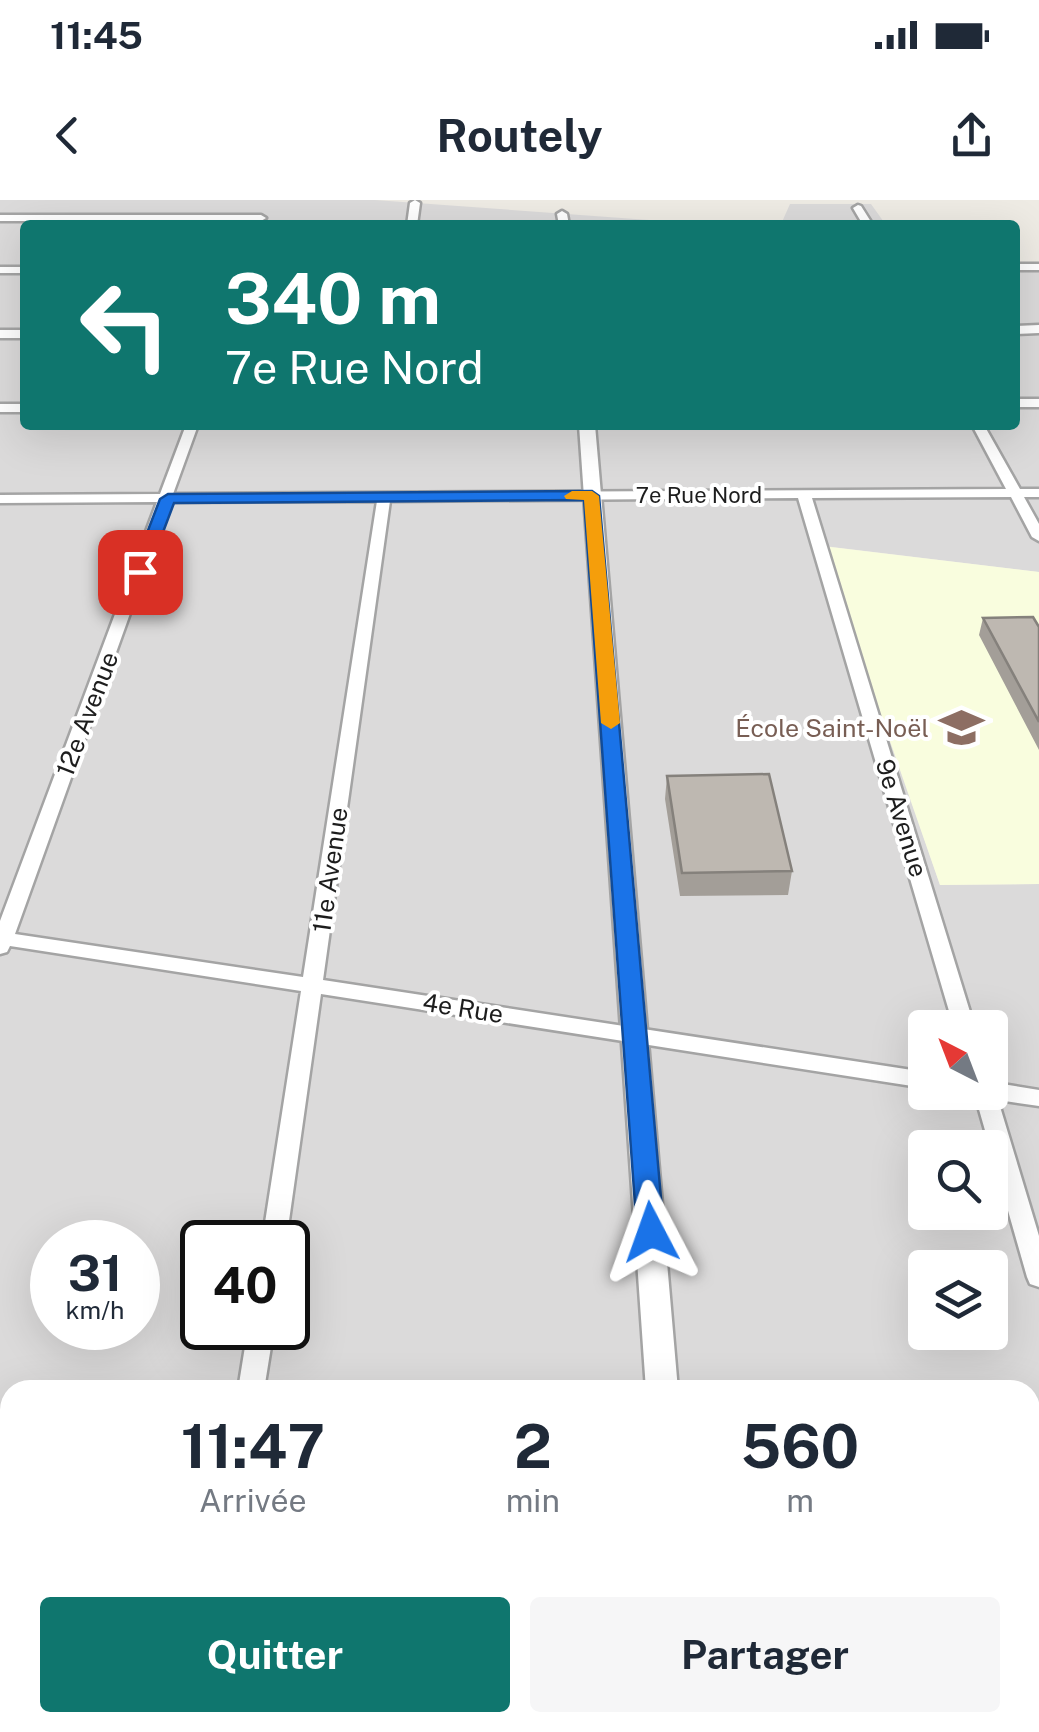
<!DOCTYPE html>
<html lang="fr">
<head>
<meta charset="utf-8">
<style>
	:root { --surface:#fff; --page:#f6f6f7; --text:#1f2937; --muted:#747a83; --accent:#0f766e }
	body { margin:0; font-family:"Public Sans",sans-serif; background:var(--page); color:var(--text); height:100vh; display:flex; flex-direction:column; font-size:38px; white-space:nowrap }
	* { box-sizing:border-box; margin:0 }
	p { font-size:32px; color:var(--muted) }
	.icon { flex:none; width:55px; height:55px; fill:none; stroke:currentColor; stroke-width:2; stroke-linecap:round; stroke-linejoin:round }
	.map { position:relative; flex:1; overflow:hidden }
	.drawer { position:absolute; left:0px; top:1180px; width:1040px; height:352px; display:flex; flex-direction:column; background:var(--surface); border-radius:30px 30px 0 0; box-shadow:0 10px 40px #0002 }
	.drawer>* { flex:none }
	.hud { position:absolute; left:20px; top:20px; width:1000px; height:210px; border-radius:10px; box-shadow:0 10px 40px #0002; background:#0f766e; color:#fff; overflow:hidden }
	.needle { width:65px; rotate:318deg }
	.buttons { position:absolute; left:908px; top:810px; display:grid; gap:20px }
	.buttons a { display:grid; place-items:center; width:100px; height:100px; border-radius:10px; background:var(--surface); box-shadow:0 10px 40px #0002; font-size:50px }
	.speed { position:absolute; left:30px; top:1020px; display:flex; gap:20px; font-size:50px; font-weight:700; text-align:center }
	.speed>* { display:grid; place-content:center; width:130px; height:130px; border-radius:50%; background:var(--surface); box-shadow:0 10px 40px #0002; line-height:1 }
	.speed small { font-size:25px; font-weight:400 }
	.speed .limit { border:5px solid #111; border-radius:15px; background:#fff; color:#111 }
	.pin { position:absolute; display:grid; place-items:center; width:85px; height:85px; color:#fff; margin:-42px; border-radius:20px; box-shadow:0 5px 15px #0006 }
	.me { position:absolute; width:110px; margin:-55px; rotate:356deg; stroke-linejoin:round; filter:drop-shadow(0 0 8px #0008) }
	.turn { display:flex; align-items:center; gap:35px; height:210px; padding:0 40px; font-size:45px }
	.turn .icon { width:130px; height:130px; stroke-width:2.5 }
	.turn b { display:block; font-size:70px; line-height:85px }
	.eta { display:flex; justify-content:space-evenly; align-items:center; height:170px; text-align:center }
	.eta b { font-size:60px; font-weight:700; line-height:70px }
	.button { display:flex; gap:20px; margin-top:auto; padding:20px 40px }
	.button a { flex:1; height:115px; border-radius:10px; background:var(--accent); color:#fff; font-size:40px; font-weight:700; line-height:115px; text-align:center }
	.button a+a { background:var(--page); color:var(--text) }
	.status { display:flex; justify-content:space-between; align-items:center; height:70px; padding:0 50px; background:var(--surface); direction:ltr }
	.status svg { height:28px; fill:currentColor }
	header { display:flex; justify-content:space-between; align-items:center; height:130px; padding:0 40px; background:var(--surface); font-size:45px; font-weight:700 }
	.map>svg:first-child { display:block }
	.residential { fill:#dbdada; fill-rule:evenodd }
	.education { fill:#f9fdde }
	.lines { fill:none; stroke-linecap:round; stroke-linejoin:round }
	.minor-casing { stroke:#a4a4a4; stroke-width:5 }
	.tertiary-casing { stroke:#a4a4a4; stroke-width:5 }
	.minor { fill:#fff; fill-rule:evenodd }
	.tertiary { fill:#fff; fill-rule:evenodd }
	.wall { fill:#a39e98 }
	.building { fill:#beb8b1; stroke:#85817c; stroke-width:2.5 }
	.route { fill:#1a73e8; stroke:#114b97; stroke-width:2.5 }
	.slow { fill:#f59e0b }
	.labels { text-anchor:middle; stroke-width:8; stroke-linejoin:round; paint-order:stroke }
	.far-street-label { font-size:22px; fill:#1d1d1d; stroke:#fff }
	.street-label { font-size:25px; fill:#1d1d1d; stroke:#fff }
	.education-label { font-size:25px; fill:#785e54; stroke:#fff; text-anchor:end }
</style>
</head>
<body>
<div class="status"><b>11:45</b><svg viewBox="0 0 49 12"><path d="M0 12V9h3v3zM5 12V6h3v6zM10 12V3h3v9zM15 12V0h3v12zM26 1h20v11H26zM47 4h2v5h-2z"/></svg></div>
<header><svg class="icon" aria-label="back" viewBox="0 0 24 24"><path d="M15 5l-7 7 7 7"/></svg>Routely<svg class="icon" aria-label="share" viewBox="0 0 24 24"><path d="M12 15V3M7 8l5-5 5 5M5 13v7h14v-7"/></svg></header>
<div class="map">
<svg width="1039" height="1532" viewBox="0 0 1039 1532">
	<rect width="100%" height="100%" fill="#eeebe4"/>
	<path class="residential" d="M 0,0 L 375,0 L 704,24 L 782,22 L 790,4 L 871,4 L 886,25 L 25,25 L 25,225 L 1015,225 L 1015,65 L 1039,65 L 1039,372 L 824,346 L 940,685 L 1039,684 L 1039,1532 L 0,1532 ZM 925,828 L 990,828 L 990,892 L 925,892 ZM 925,948 L 990,948 L 990,1012 L 925,1012 ZM 52,1042 L 138,1042 L 138,1128 L 52,1128 ZM 202,1042 L 288,1042 L 288,1128 L 202,1128 ZM 925,1068 L 990,1068 L 990,1132 L 925,1132 ZM 10,1190 L 1030,1190 L 1030,1522 L 10,1522 Z"/>
	<path class="education" d="M 822,346 L 1039,372 L 1039,684 L 940,685 Z"/>
	<g class="lines">
		<defs>
			<path id="minor" d="M 415,0 L 420,3 L 417,25 L 407,25 L 410,3 Z
				M 858,5 L 861,6 L 873,25 L 863,25 L 853,8 Z
				M 562,11 L 567,14 L 569,25 L 559,25 L 557,14 Z
				M 0,15 L 261,15 L 266,18 L 261,21 L 0,21 Z
				M 1015,64 L 1039,64 L 1039,70 L 1015,70 Z
				M 0,67 L 25,67 L 25,73 L 0,73 Z
				M 1015,199 L 1039,199 L 1039,207 L 1015,207 Z
				M 0,204 L 25,204 L 25,212 L 0,212 Z
				M 186,225 L 198,225 L 173,294 L 1006,289 L 972,225 L 984,225 L 1020,289 L 1039,289 L 1039,297 L 1024,297 L 1039,324 L 1039,341 L 1032,337 L 1011,297 L 812,298 L 975,828 L 954,828 L 798,298 L 390,301 L 323,780 L 925,872 L 925,888 L 321,794 L 286,1042 L 262,1042 L 301,791 L 10,746 L 7,752 L 0,754 L 0,721 L 157,302 L 0,303 L 0,295 L 160,294 ZM 377,301 L 303,777 L 15,734 L 170,302 Z
				M 990,882 L 1039,890 L 1039,906 L 998,900 L 1039,1036 L 1039,1087 L 1030,1084 L 1027,1077 L 974,892 L 990,892 Z
				M 248,1128 L 274,1128 L 264,1190 L 238,1190 Z
				M 185,1522 L 215,1522 L 213,1532 L 183,1532 Z"/>
			<path id="tertiary" d="M 1039,125 L 1039,133 L 1015,134 L 1015,126 Z
				M 0,130 L 25,130 L 25,138 L 0,138 Z
				M 579,225 L 595,225 L 678,1190 L 646,1190 Z
				M 666,1522 L 704,1522 L 704,1532 L 666,1532 Z"/>
		</defs>
		<use href="#minor" class="minor-casing"/>
		<use href="#tertiary" class="tertiary-casing"/>
		<use href="#minor" class="minor"/>
		<use href="#tertiary" class="tertiary"/>
	</g>
	<path class="wall" d="M 983,418 L 1039,427 L 1039,550 L 979,435 Z
		M 667,576 L 792,671 L 788,695 L 680,696 L 665,599 Z"/>
	<path class="building" d="M 1033,417 L 1039,427 L 1039,522 L 983,418 Z
		M 769,574 L 792,671 L 682,673 L 667,576 Z"/>
	<path class="route" d="M 592,291 L 599,296 L 664,1032 L 660,1040 L 651,1043 L 641,1040 L 637,1032 L 584,300 L 174,303 L 148,372 L 140,377 L 132,372 L 160,299 L 168,294 Z"/>
	<path class="slow" d="M 572,291 L 592,291 L 599,296 L 620,523 L 611,529 L 601,523 L 584,300 L 566,299 L 564,296 Z"/>
	<defs>
		<symbol id="school-bare" viewBox="-9 -9 18 18"><path d="M0-5L7-2L0 1L-7-2ZM-4 1L0 2.5L4 1V4Q0 6-4 4Z" fill="#8d6e63" stroke="#fff" stroke-width="2.5" paint-order="stroke"/></symbol>
	</defs>
	<g fill-rule="evenodd">
		<use href="#school-bare" x="930" y="496" width="63" height="63"/>
	</g>
	<g class="labels">
		<g class="far-street-label">
			<text x="699" y="303">7e Rue Nord</text>
		</g>
		<g class="street-label">
			<text transform="translate(87 514) rotate(-69)" y="9">12e Avenue</text>
			<text transform="translate(902 618) rotate(73)" y="9">9e Avenue</text>
			<text transform="translate(330 670) rotate(-82)" y="9">11e Avenue</text>
			<text transform="translate(463 808) rotate(9)" y="9">4e Rue</text>
		</g>
		<g class="education-label">
			<text x="929" y="537">École Saint-Noël</text>
		</g>
	</g>
</svg>
<div class="buttons">
<a><svg class="needle" viewBox="-14 -14 28 28"><path d="M0-13l5 13h-10z" fill="#e53935"/><path d="M0 13l5-13h-10z" fill="#747a83"/></svg></a>
<a><svg class="icon" aria-label="search" viewBox="0 0 24 24"><circle cx="10" cy="10" r="6"/><path d="M15 15l6 6"/></svg></a>
<a><svg class="icon" aria-label="layers" viewBox="0 0 24 24"><path d="M12 4l9 5-9 5-9-5zM3 14l9 5 9-5"/></svg></a>
</div>
<div class="speed"><div>31<small>km/h</small></div><div class="limit">40</div></div>
<div class="pin" style="left:140px;top:372px;background:#d93025"><svg class="icon" aria-label="arrive" viewBox="0 0 24 24"><path d="M6 21V4h12l-3 4 3 4H6"/></svg></div>
<svg class="me" style="left:651px;top:1032px" viewBox="-20 -20 40 40"><path d="M0-17L14 15 0 8-14 15z" fill="#1a73e8" stroke="#fff" stroke-width="4"/></svg>
<div class="hud">
<div class="turn"><svg class="icon" aria-label="left" viewBox="0 0 24 24"><path d="M17 20v-9H6M10 6l-5 5 5 5"/></svg><div><b>340 m</b>7e Rue Nord</div></div>
</div>
<section class="drawer">
<div class="eta">
<div><b>11:47</b><p>Arrivée</p></div>
<div><b>2</b><p>min</p></div>
<div><b>560</b><p>m</p></div>
</div>
<div class="button"><a>Quitter</a><a>Partager</a></div>
</section>
</div>
</body>
</html>
